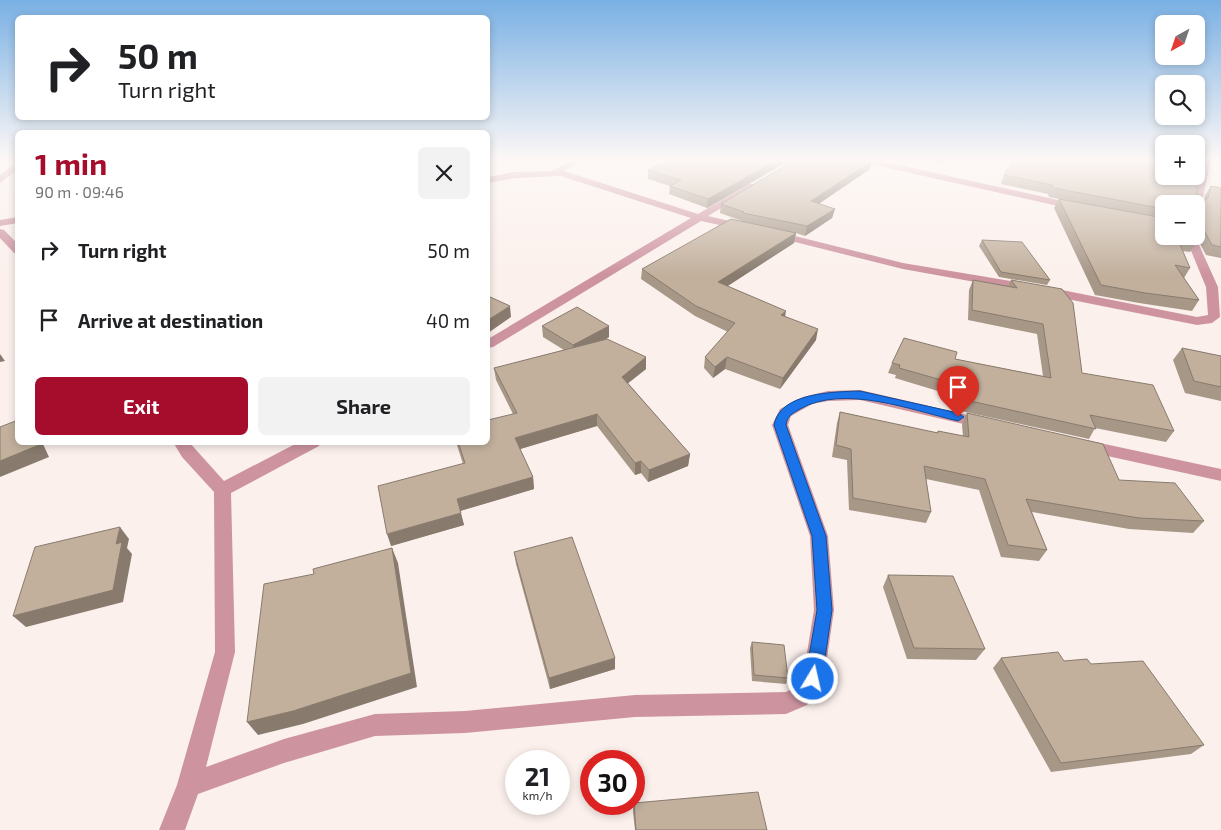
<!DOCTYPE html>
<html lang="en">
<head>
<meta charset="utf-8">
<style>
	:root { --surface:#fff; --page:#f2f2f2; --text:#202124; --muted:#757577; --accent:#a60c2b }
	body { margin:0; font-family:"Exo 2",sans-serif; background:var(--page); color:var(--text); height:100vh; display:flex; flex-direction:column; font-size:19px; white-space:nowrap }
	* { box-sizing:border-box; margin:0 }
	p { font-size:16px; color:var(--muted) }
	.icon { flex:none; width:28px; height:28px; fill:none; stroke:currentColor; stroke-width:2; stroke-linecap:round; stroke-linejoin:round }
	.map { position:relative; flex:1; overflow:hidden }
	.drawer { position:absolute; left:15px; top:130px; width:475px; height:315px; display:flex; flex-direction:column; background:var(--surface); border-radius:8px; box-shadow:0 2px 8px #0003 }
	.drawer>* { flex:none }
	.banner { position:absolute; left:15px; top:15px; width:475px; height:105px; border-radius:8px; box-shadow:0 2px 8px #0003; background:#fff; color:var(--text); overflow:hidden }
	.needle { width:32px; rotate:220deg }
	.buttons { position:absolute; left:1155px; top:15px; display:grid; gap:10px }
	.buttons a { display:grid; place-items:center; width:50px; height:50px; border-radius:8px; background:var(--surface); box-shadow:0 2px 8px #0003; font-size:25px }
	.speed { position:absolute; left:505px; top:750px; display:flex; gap:10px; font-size:25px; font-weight:700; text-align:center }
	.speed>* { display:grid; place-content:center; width:65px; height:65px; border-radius:50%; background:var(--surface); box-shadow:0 2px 8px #0003; line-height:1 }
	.speed small { font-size:12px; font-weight:400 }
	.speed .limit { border:8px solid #d22; background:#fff; color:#111 }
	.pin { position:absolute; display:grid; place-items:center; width:42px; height:42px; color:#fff; margin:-51px -21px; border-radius:50% 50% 50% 0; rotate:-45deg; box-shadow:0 0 5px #0007 }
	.pin .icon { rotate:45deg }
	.me { position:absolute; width:55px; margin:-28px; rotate:9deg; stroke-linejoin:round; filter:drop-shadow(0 0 4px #0008) }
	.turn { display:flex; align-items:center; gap:18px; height:105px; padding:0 20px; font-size:22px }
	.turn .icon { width:65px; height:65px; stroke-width:2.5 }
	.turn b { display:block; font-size:35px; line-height:42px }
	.round { display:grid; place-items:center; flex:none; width:52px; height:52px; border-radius:8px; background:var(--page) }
	.headline { display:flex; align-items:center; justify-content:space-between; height:85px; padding:0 20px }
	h1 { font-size:30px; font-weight:700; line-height:38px; color:var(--accent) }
	.cta { display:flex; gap:10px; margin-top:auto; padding:10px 20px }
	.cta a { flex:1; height:58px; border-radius:8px; background:var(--accent); color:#fff; font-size:20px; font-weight:700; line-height:58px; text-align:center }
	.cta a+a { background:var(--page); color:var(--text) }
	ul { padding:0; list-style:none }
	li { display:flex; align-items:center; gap:15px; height:70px; padding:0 20px }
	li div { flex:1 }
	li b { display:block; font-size:19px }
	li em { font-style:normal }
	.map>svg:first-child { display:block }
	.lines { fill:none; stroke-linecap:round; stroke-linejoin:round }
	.minor { fill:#cd94a0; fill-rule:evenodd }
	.wall { fill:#a79787 }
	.shaded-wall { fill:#887b6e }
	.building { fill:#c2b09d; stroke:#887b6e }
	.route { fill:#1a73e8; stroke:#114b97 }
</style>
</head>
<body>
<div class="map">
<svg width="1221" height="830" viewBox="0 0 1221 830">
	<rect width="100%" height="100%" fill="#fbf0ec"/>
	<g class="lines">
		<path class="minor" d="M 574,159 L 584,159 L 564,171 L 698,214 L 749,184 L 755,184 L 755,188 L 708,216 L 747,225 L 748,227 L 743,230 L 701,221 L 493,347 L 488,348 L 488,339 L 691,218 L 561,176 L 514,178 L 488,183 L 488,177 L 514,172 L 551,171 Z
			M 857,159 L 871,159 L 1076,204 L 1081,207 L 1076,210 L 861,162 Z
			M 1203,159 L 1211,159 L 1201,207 L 1196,210 L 1196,204 L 1192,204 Z
			M 18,161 L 18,169 L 0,183 L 0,175 Z
			M 18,217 L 18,223 L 0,226 L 0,220 Z
			M 0,229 L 4,230 L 18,244 L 18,254 L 14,253 L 0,238 Z
			M 775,231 L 903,263 L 1052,288 L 1197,317 L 1208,315 L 1206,287 L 1185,236 L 1195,236 L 1218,287 L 1220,317 L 1212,323 L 1197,325 L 1052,296 L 903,269 L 771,236 L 770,234 L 771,232 Z
			M 860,390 L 985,419 L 990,420 L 993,424 L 990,428 L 985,429 L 860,400 L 828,401 L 812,404 L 791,416 L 788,425 L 828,536 L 834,610 L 824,679 L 818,691 L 807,705 L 786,714 L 635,717 L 465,733 L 375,736 L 284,763 L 198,794 L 185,830 L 159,830 L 177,785 L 215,652 L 214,492 L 182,457 L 173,442 L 189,442 L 224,481 L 299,442 L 321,442 L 319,446 L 231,493 L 235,652 L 206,767 L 284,739 L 375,714 L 465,711 L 635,695 L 786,692 L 795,687 L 803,677 L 814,610 L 810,536 L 772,425 L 780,409 L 803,397 L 828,391 Z
			M 1086,440 L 1221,469 L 1221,481 L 1080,450 L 1078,446 L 1080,442 Z"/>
	</g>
	<path class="wall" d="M 792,159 L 707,208 L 669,194 L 670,186 L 648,179 L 648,170 Z
		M 915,159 L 946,159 L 940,164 Z
		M 872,161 L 870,169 L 819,204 L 835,209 L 832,218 L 805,236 L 796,233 L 794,243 L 727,286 L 785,317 L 816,340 L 780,389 L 725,369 L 713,378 L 704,368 L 705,357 L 728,332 L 695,316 L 641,279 L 642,269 L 742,222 L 742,221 L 720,213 L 721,204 Z
		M 1004,175 L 1196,195 L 1201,203 L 1204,201 L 1205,195 L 1211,186 L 1221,188 L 1221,258 L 1206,255 L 1196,236 L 1196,204 L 1164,204 L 1164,236 L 1196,243 L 1190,252 L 1183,251 L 1190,268 L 1184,278 L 1183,277 L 1199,300 L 1192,311 L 1139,303 L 1095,295 L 1054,208 L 1059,199 L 1049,197 L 1048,194 L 1001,184 Z
		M 982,240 L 1050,280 L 1047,285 L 999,277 L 979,246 Z
		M 973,280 L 1008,287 L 1011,280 L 1082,373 L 1174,431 L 1166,442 L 1095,428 L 1089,439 L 961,411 L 961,398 L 895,378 L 896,375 L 888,373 L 892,363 L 955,359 L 1043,376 L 1037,334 L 968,320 L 969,290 Z
		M 542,326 L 609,326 L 609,337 L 605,340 L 646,357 L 646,369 L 628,383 L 690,454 L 688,466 L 648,482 L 641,473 L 635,475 L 597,426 L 520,449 L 533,477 L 534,489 L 460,511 L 464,525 L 391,546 L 463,464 L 456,442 L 488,442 L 513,414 L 496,380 L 494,368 L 564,350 L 543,337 Z
		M 1182,348 L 1221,356 L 1221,401 L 1185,393 L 1173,360 Z
		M 840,412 L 937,433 L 938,431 L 963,436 L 962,425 L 967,413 L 1119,480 L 1204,521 L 1193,533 L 1129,529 L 1032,512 L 1047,550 L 1039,561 L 1001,557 L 979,490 L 926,479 L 931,512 L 926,523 L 849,510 L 847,460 L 832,457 L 837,423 Z
		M 514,552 L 615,669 L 550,689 L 516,564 Z
		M 888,575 L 985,649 L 976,660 L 907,659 L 883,587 Z
		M 752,642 L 788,678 L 786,684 L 752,681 L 750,648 Z
		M 1001,658 L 1064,661 L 1091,664 L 1204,745 L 1191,754 L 1051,772 L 993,668 Z
		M 633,804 L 767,830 L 635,830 L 633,813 Z"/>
	<path class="shaded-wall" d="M 779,159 L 792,159 L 707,208 L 708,199 Z
		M 942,159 L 946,159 L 940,164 Z
		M 872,161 L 870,169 L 809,210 L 811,201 Z
		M 835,209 L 832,218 L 805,236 L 807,226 Z
		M 796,233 L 794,243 L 717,293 L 718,282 Z
		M 510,306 L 511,317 L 488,333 L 488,320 Z
		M 786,311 L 784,322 L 781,315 Z
		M 609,326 L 609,337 L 574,357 L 573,345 Z
		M 818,329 L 816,340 L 780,389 L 783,378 Z
		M 0,354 L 5,361 L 0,362 Z
		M 646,357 L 646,369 L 622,388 L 622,377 Z
		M 727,357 L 725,369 L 713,378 L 715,367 Z
		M 597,414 L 597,426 L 517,450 L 515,438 Z
		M 38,442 L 42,442 L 49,457 L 0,477 L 0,461 Z
		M 690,454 L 688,466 L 648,482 L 649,470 Z
		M 641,461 L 641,473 L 635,475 L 635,463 Z
		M 533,477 L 534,489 L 460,511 L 457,499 Z
		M 461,513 L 464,525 L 391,546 L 387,534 Z
		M 120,527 L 129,539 L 127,548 L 132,554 L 123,602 L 26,627 L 13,616 L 116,544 Z
		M 392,548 L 398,563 L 417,687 L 303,724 L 258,735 L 247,722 Z
		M 615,658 L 615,669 L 550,689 L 549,678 Z"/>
	<path class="building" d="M 670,159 L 779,159 L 708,199 L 670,186 L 681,180 L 648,170 Z
		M 796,159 L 862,159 L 872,161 L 811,201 L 835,209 L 807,226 L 743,213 L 744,212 L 721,204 Z
		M 1014,159 L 1164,159 L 1164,176 L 1191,176 L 1195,183 L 1198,184 L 1196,195 L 1200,197 L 1201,203 L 1208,198 L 1211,186 L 1221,188 L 1221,247 L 1212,245 L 1201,225 L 1196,225 L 1196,204 L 1164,204 L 1164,209 L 1054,188 L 1052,185 L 1004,175 Z
		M 1059,199 L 1164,218 L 1164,236 L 1193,236 L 1196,243 L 1178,240 L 1190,268 L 1175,265 L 1199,300 L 1145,293 L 1101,285 Z
		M 731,219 L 796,233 L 718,282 L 786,311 L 781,315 L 818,329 L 783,378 L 727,357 L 715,367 L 705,357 L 735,323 L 696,306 L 642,269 Z
		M 982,240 L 1022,242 L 1050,280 L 1001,272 Z
		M 973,280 L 1017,288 L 1011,280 L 1062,289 L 1073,303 L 1082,373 L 1153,385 L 1174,431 L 1090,415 L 1096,429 L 966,400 L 966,387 L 899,368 L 900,365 L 892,363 L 904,338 L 957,352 L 955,359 L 1051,378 L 1043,324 L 972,310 Z
		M 488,296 L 510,306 L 488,320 Z
		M 577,307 L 609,326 L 573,345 L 542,326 Z
		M 607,339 L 646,357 L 622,377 L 690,454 L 649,470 L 641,461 L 635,463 L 597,414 L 515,438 L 533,477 L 457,499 L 461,513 L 387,534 L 378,486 L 465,463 L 458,442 L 488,442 L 488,420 L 517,413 L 494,368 Z
		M 1182,348 L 1221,356 L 1221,387 L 1194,381 Z
		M 840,412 L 938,433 L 938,431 L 969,437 L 967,413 L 1103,444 L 1119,480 L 1175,483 L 1204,521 L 1139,518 L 1026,499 L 1047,550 L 1008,545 L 985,479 L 924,466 L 931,512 L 853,498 L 851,449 L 836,445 Z
		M 18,420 L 18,442 L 38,442 L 39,445 L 0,461 L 0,427 Z
		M 120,527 L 116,544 L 122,542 L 113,590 L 13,616 L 35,547 Z
		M 572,537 L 615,658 L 549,678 L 514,552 Z
		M 392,548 L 411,673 L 293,711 L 247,722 L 264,584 L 314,574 L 313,569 Z
		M 888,575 L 953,576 L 985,649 L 914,648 Z
		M 752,642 L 784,645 L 788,678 L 754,675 Z
		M 1058,652 L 1064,661 L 1087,659 L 1091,664 L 1143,661 L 1204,745 L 1061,763 L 1001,658 Z
		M 758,792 L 767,830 L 636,830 L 634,803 Z"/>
	<linearGradient id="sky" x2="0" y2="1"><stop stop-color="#79b0e4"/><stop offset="0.58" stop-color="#fdf8f6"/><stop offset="1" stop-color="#fdf8f6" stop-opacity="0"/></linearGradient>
	<rect width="1221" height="275" fill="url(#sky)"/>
	<path class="route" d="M 860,391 L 958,413 L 964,417 L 958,421 C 911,410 844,384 800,409 C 792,414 787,416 786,425 L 826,536 L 832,610 L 822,679 L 819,685 L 813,687 L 808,685 L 805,679 L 817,610 L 812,536 L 774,425 C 780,392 834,392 860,391 Z"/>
</svg>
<div class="buttons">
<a><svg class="needle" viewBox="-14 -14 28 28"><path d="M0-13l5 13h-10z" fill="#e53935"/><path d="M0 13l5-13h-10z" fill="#757577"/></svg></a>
<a><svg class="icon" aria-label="search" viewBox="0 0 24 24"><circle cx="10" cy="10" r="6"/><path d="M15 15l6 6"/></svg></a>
<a>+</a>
<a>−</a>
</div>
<div class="speed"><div>21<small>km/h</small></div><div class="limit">30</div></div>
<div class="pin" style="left:958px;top:417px;background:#d93025"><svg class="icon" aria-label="arrive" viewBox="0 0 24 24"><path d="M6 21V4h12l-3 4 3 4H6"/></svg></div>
<svg class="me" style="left:813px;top:679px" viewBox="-20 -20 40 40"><circle r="17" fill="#1a73e8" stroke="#fff" stroke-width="3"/><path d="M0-11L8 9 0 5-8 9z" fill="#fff"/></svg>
<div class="banner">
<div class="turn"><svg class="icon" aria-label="right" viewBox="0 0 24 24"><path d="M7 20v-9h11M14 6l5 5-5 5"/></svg><div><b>50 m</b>Turn right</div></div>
</div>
<section class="drawer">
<div class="headline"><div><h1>1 min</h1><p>90 m · 09:46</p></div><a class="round"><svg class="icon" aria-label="close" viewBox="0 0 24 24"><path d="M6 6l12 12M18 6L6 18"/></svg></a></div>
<ul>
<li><svg class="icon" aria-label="right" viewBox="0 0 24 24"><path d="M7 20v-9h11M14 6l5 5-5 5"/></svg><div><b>Turn right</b></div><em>50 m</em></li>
<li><svg class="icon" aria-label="arrive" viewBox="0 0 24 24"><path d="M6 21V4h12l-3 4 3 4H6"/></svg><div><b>Arrive at destination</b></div><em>40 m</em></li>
</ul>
<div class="cta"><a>Exit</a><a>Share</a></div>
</section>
</div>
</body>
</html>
